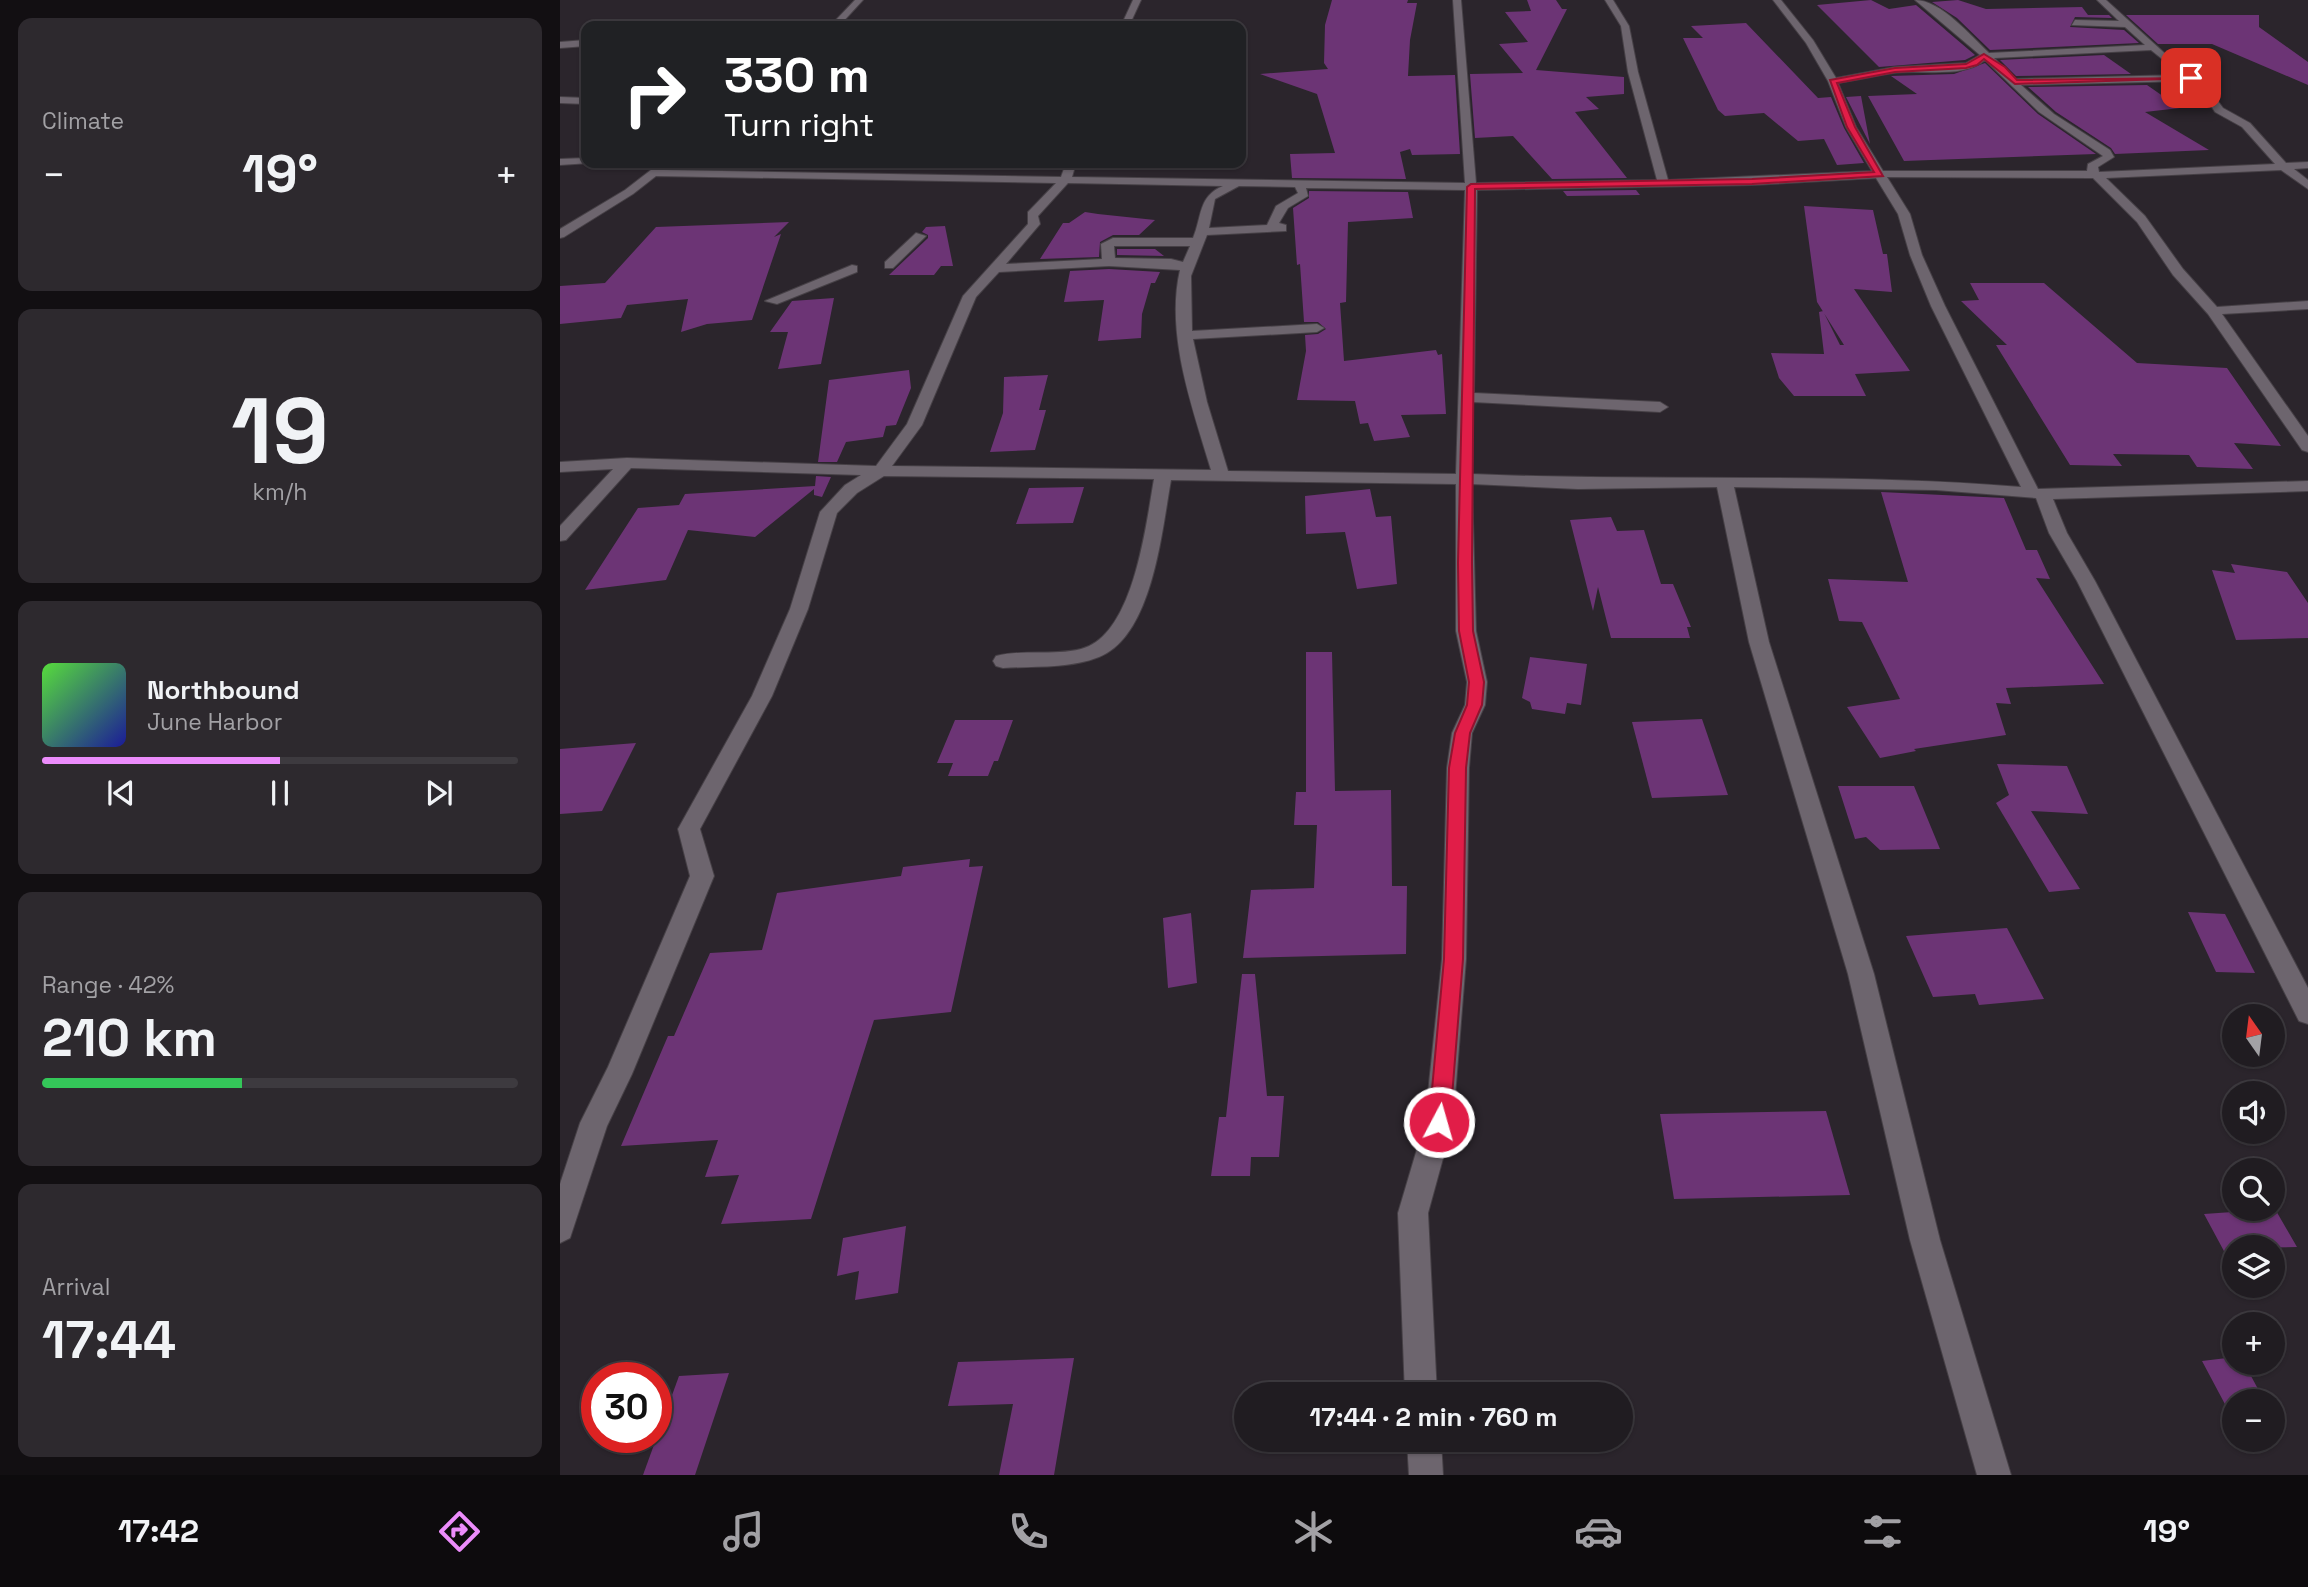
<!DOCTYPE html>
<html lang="en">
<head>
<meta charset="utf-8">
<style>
	body { margin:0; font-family:"Space Grotesk",sans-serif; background:#2d292e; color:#f1f3f6; height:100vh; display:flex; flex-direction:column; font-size:26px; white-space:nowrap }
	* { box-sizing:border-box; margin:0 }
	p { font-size:23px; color:#a2a1a5 }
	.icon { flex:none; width:38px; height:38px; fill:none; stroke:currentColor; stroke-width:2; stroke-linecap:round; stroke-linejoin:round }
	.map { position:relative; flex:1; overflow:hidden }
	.side { display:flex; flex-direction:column; gap:18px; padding:18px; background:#120f12; width:560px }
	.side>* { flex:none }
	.top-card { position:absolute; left:21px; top:21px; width:665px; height:147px; border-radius:14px; box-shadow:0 2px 5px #0004,0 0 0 2px #3d3a3f; background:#202124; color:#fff; overflow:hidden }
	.needle { width:46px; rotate:346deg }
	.buttons { position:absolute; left:1662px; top:1004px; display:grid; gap:14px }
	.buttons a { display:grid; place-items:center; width:63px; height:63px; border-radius:50%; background:#201c21; box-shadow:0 2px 5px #0004,0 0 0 2px #3d3a3f; font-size:35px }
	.speed { position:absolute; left:21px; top:1362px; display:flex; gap:14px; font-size:35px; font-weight:700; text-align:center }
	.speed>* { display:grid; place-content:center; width:91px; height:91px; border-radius:50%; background:#201c21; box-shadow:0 2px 5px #0004,0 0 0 2px #3d3a3f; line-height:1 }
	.speed .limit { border:10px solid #d22; background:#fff; color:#111 }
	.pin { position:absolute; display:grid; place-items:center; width:60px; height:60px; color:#fff; margin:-30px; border-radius:14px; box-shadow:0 4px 10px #0006 }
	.me { position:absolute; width:77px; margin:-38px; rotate:6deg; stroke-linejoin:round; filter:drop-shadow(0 0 5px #0008) }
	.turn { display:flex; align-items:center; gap:24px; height:147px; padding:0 28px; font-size:32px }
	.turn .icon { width:91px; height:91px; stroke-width:2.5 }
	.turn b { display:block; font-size:49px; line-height:60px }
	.big { font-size:52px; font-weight:600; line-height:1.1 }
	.side .card { flex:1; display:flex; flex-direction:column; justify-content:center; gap:10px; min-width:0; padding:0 24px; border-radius:14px; background:#2d292e }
	.side .dial { align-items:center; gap:0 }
	.dial b { font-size:91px; line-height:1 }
	.song { display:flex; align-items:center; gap:21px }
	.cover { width:84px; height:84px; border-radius:10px; background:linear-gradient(135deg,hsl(110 70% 55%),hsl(240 70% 35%)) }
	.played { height:7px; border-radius:4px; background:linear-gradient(90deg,#ec8cfb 50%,#3d3a3f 50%) }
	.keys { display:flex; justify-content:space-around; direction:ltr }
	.heat { display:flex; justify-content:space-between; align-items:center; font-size:38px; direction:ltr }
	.charge { height:10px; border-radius:5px; background:linear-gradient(90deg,#34c759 42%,#3d3a3f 0) }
	.trip { position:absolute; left:674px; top:1382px; width:399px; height:70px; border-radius:35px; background:#201c21; box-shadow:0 2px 5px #0004,0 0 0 2px #3d3a3f; font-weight:600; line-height:70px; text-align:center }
	.tab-bar { display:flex; height:112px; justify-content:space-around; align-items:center; background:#0d0b0d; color:#a2a1a5 }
	.tab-bar .icon { width:49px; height:49px }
	.tab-bar .selected { color:#ec8cfb }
	.tab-bar b { font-size:32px; color:#f1f3f6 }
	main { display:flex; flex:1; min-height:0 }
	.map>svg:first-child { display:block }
	.building { fill:#6c3475 }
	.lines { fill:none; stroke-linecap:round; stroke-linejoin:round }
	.street-casing { stroke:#464046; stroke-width:2 }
	.street { fill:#6d656e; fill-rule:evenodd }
	.route { fill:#e11d48; stroke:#92132f; stroke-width:2 }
</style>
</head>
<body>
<main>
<section class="side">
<div class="card"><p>Climate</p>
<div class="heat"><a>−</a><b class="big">19°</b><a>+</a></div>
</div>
<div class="card dial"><b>19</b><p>km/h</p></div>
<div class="card">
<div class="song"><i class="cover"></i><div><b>Northbound</b><p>June Harbor</p></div></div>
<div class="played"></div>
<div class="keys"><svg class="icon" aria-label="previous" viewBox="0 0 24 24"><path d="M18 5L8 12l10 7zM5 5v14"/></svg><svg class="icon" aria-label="pause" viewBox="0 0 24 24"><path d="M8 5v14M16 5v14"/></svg><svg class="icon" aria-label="next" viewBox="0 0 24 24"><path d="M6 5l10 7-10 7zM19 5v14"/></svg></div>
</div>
<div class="card"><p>Range · 42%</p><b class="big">210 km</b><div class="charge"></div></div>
<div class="card"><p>Arrival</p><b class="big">17:44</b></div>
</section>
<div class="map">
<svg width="1748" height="1475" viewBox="0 0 1748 1475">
	<rect width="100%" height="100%" fill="#2b252c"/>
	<!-- building -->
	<g class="building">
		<path d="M772 0H848L847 3H857L850 40 848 76 895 75 900 154 852 155 850 149 840 152 846 179 732 178 730 154 775 153 757 94 700 74 768 69 764 63 765 25Z"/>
		<path d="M967 0H996L1002 9H1007L976 70 1064 77V94L1026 97 1039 109 1015 112 1067 178 992 179 953 136 915 138 910 74 963 73 939 44 968 42 945 12 971 11Z"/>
		<path d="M1311 0 1329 9 1356 5 1415 55 1405 60 1319 67 1257 5Z"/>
		<path d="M1398 0 1426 9 1522 7 1528 15H1549L1552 18 1515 17 1510 27 1564 30 1579 43 1430 50 1397 18 1372 2Z"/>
		<path d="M1566 15H1699V27L1748 62V85L1652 44H1598Z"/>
		<path d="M1186 23 1258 98 1271 97 1284 128 1304 163 1277 165 1264 139 1238 141 1204 113 1165 116 1158 110 1123 38H1143L1131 26Z"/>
		<path d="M1544 55 1571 74 1456 76 1440 60Z"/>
		<path d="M1425 63 1478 114 1536 154 1344 161 1308 96 1357 94 1331 76 1394 74Z"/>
		<path d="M1587 85 1620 108 1585 112 1649 150 1555 154 1551 148 1496 112 1468 87Z"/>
		<path d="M1301 96 1310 144 1286 97Z"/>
		<path d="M1076 190 1080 195 1007 196 1003 191Z"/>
		<path d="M749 191 848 192 853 218 788 222 786 302 780 303 784 361 876 350 878 355 882 354 886 414 841 415 850 437 814 441 808 423 800 424 795 401 737 400 746 351 745 335 758 334 766 329 758 322H744L740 264 737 265 733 208 749 198Z"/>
		<path d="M1244 206 1313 210 1323 254H1327L1332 292 1294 289 1350 371 1295 374 1306 396H1234L1219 378 1211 353 1264 354 1259 312 1263 311 1280 345H1284L1257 302Z"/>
		<path d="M525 212 538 214 595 220 579 235H553L540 242 539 257 480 259 503 223H509Z"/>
		<path d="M229 222 214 237 221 234 192 320 147 324 121 332 128 299 67 305 61 318 0 324V286L45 283 96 227Z"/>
		<path d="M385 226 393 266H381L374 275H329L368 238V235L362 232 366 227Z"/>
		<path d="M557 249H595L604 256 557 255Z"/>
		<path d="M549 269 600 272 595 283H591L582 314 581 338 538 341 544 300 504 302 510 271Z"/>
		<path d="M1410 283H1484L1577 363 1667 368 1721 446 1674 443 1693 469 1637 467 1629 455 1553 454 1562 466 1510 465 1436 345H1447L1401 301 1419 300Z"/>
		<path d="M274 298 261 364 218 369 228 332H210L232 301Z"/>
		<path d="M349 370 351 388 336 425 326 426 323 437 286 442 277 462H258L269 380Z"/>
		<path d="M488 375 479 410H486L475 450 430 452 443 413 444 377Z"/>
		<path d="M256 476 271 477 262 497 254 495V489L195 537 128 530 106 580 25 590 78 508 119 505 125 494 255 486Z"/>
		<path d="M524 487 513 523 456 524 469 488Z"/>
		<path d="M810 489 816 517 831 516 837 584 797 589 785 532 746 534 745 496Z"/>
		<path d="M1321 492 1444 498 1466 550H1477L1490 579 1476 578 1544 684 1446 688 1451 704 1436 703 1446 735 1354 749 1356 751 1320 758 1287 707 1340 699 1302 622 1279 621 1268 579 1348 582Z"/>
		<path d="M1051 517 1057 531 1084 530 1101 584H1113L1131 627H1127L1130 638H1051L1038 587 1033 611 1010 520Z"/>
		<path d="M1671 564 1727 572 1748 603V638L1676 640 1652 570 1675 573Z"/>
		<path d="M746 652H772L775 791 831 790 832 886H847L846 954 683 958 691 890 754 888 757 825H734L736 792H746Z"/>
		<path d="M970 657 1027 664 1021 705 1007 703 1005 714 972 709 970 702 962 698Z"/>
		<path d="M1142 719 1168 795 1092 798 1072 722Z"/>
		<path d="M395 720H453L438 761H434L428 776H388L393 763H377Z"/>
		<path d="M76 743 42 811 0 814V749Z"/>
		<path d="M1437 764 1507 766 1528 814 1471 811 1520 889 1489 892 1436 803 1449 795Z"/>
		<path d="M1278 786H1354L1380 849 1320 850 1306 837 1295 839Z"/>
		<path d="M410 859 409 867 423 866 391 1012 314 1020 251 1219 161 1224 179 1175 145 1177 158 1140 61 1146 108 1036H114L150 953 202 950 217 893 341 876 343 867Z"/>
		<path d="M1628 912 1665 914 1695 973 1656 972Z"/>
		<path d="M631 913 637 983 608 988 603 918Z"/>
		<path d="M1447 928 1484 999 1419 1005 1415 994 1373 997 1346 936Z"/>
		<path d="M682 974H695L707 1096H724L719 1157H691L690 1176H651L659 1117H666Z"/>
		<path d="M1266 1111 1290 1195 1114 1199 1100 1114Z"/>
		<path d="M1715 1209 1737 1247 1675 1248V1252L1665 1253 1644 1214Z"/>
		<path d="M346 1226 338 1293 295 1300 299 1271 277 1276 283 1238Z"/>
		<path d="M1675 1357V1363H1684L1705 1402H1675V1423L1642 1361Z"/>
		<path d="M514 1358 494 1475H439L453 1404 388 1406 398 1362Z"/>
		<path d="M169 1373 135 1475H83L119 1376Z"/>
	</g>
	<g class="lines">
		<!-- street casing -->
		<g class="street-casing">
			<g id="street">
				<path d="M295 0H303L279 26H246L274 22Z"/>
				<path d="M573 0H581L569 26H561Z"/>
				<path d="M893 0H901L916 183 1097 180 1068 72 1061 26 1045 0H1053L1069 26 1078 72 1108 180 1312 171 1286 127 1268 81 1246 43 1213 0H1221L1253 40 1276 78 1335 67 1406 63 1420 55 1355 0C1381 0 1411 36 1429 53L1585 45 1565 27 1512 25 1515 20 1559 21 1537 0H1546L1611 59 1644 82 1663 108 1690 123 1726 163 1748 162V168L1734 169 1748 180V189L1721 170 1546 178 1585 216 1623 269 1657 307 1748 301V309L1662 314 1748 436V452L1742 450 1648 314 1613 275 1577 222 1533 178 1327 177 1350 214 1362 255 1385 306 1478 489 1748 481V491L1493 499 1507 533 1535 581 1748 988V1024L1739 1021 1517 581 1489 533 1476 498 1376 490 1174 487 1209 642 1314 974 1380 1240 1451 1475H1417L1350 1240 1288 974 1189 642 1157 487 1018 489 912 484 916 631 927 682 925 705 912 733 909 768 906 959 893 1122 868 1213 877 1395H845L838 1213 865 1122 882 959 887 768 892 733 905 705 907 682 896 631V484L611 480C602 529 593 636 539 657 509 669 474 666 443 668L436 666 433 661 436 656C463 649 493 656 521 649 574 636 586 524 594 479L324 476 297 493 277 513 248 609 212 696 140 829 154 876 72 1074 47 1126 10 1238 0 1243V1184L20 1123 48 1067 130 876 118 829 192 696 230 609 260 512 285 485 301 475 71 468 6 540 0 541V526L53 469 0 472V462L67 458 316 466 347 424 403 296 468 224V212L496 183 96 176 73 194 4 237 0 238V229L65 190 100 163 110 164 104 170 501 177 506 163H516L512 177 905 183ZM1591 50 1622 75 1455 79 1434 58ZM1425 60 1479 112 1543 156 1528 164 1527 171H1323L1296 127 1278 83C1297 80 1315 76 1333 73 1360 69 1404 79 1425 60ZM1630 81 1638 86 1655 112 1682 127 1715 164 1539 172 1538 167 1554 157 1550 150 1494 114 1461 85ZM1316 178 1338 214 1350 255 1371 306 1461 487C1278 472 1095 482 912 474L913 402 1100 412 1108 407 1100 402 914 393 917 190 1192 185ZM508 183 663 186C638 196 642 217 633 238H553L541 244 542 259 446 264 480 224 478 216ZM679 186 735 187 738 193 716 206 707 225 649 228 655 199ZM746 188 905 190 896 474 668 471 647 402 633 339 757 332 764 328 757 324 632 331 631 276 647 235 726 231V225L719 223 728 208 748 196ZM554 246H630L623 262 611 259 555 258ZM549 266 620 270C605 335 633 409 651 470L332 466 362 425 416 297 439 272Z"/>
				<path d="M26 40V46L0 48V42Z"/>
				<path d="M0 97 26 98V104L0 103Z"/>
				<path d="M26 158V163H30L0 165V159Z"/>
				<path d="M356 233 366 236 333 268H325V262Z"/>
				<path d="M292 265 297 266V272L217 304 205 301Z"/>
				<path d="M847 1440H881L883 1475H849Z"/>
			</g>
		</g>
		<!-- street -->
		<use href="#street" class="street"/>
	</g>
	<!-- route -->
	<path class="route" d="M1424 54 1445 67 1457 80 1635 78 1455 84 1424 59 1417 65 1406 68 1335 72 1277 83 1295 127 1323 176 1192 184 915 189 912 563 913 631 924 682 922 705 910 733 906 768 903 959 890 1122 886 1129 879 1132 872 1129 869 1122 884 959 889 768 895 733 907 705 909 682 899 631 898 563 907 187 911 184 1192 179 1314 172 1287 127 1270 80 1335 68 1406 64Z"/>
</svg>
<div class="buttons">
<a><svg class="needle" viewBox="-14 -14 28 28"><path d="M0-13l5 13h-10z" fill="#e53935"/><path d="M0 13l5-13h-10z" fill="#a2a1a5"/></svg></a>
<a><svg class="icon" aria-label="sound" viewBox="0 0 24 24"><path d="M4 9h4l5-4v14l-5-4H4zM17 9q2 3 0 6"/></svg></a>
<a><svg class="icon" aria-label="search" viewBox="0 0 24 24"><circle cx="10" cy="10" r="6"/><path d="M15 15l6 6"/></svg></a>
<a><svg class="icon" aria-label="layers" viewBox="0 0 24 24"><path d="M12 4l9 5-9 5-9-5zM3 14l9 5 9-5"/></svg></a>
<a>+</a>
<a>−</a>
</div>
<div class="speed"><div class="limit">30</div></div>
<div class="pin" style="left:1631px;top:78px;background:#d93025"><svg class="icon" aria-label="arrive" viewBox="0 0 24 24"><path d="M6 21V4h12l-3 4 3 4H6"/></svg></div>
<svg class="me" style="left:879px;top:1122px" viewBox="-20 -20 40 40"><circle r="17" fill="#e11d48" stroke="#fff" stroke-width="3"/><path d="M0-11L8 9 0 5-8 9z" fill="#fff"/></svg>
<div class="trip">17:44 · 2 min · 760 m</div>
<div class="top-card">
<div class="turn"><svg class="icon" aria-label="right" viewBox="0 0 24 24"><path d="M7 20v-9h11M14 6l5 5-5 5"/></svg><div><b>330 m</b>Turn right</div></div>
</div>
</div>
</main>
<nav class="tab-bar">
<b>17:42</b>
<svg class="icon selected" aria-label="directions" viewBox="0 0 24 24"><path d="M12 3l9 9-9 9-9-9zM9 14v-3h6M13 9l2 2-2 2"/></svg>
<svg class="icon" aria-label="music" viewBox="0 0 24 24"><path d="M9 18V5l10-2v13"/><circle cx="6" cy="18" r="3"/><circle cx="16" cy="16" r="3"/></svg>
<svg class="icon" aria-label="phone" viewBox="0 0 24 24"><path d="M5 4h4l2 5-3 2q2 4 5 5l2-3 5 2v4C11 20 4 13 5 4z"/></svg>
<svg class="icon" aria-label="climate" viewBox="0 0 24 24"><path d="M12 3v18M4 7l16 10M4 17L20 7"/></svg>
<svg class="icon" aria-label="car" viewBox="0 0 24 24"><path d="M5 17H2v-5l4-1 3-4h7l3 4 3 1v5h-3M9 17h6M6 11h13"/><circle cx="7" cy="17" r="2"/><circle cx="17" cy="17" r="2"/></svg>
<svg class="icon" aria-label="filters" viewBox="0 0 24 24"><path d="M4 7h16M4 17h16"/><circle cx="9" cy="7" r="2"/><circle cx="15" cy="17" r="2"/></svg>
<b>19°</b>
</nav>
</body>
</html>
